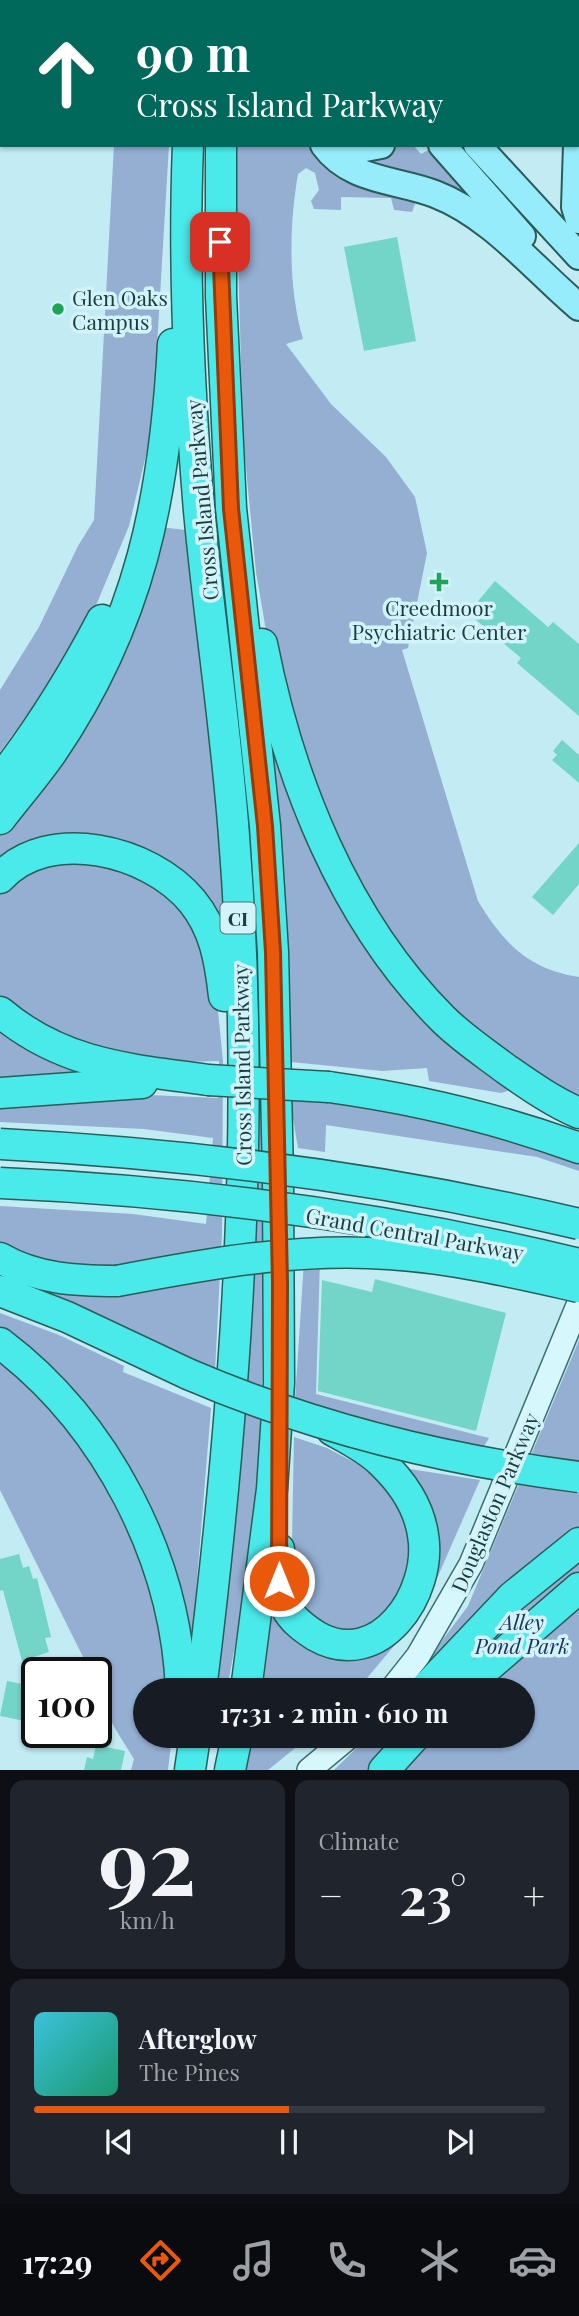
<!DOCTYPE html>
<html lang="en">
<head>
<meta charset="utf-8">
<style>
	body { margin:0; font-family:"Playfair Display",serif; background:#20242c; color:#f1f3f6; height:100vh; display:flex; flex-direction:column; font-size:26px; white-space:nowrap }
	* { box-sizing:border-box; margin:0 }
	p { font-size:23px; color:#9ea1a6 }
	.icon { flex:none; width:38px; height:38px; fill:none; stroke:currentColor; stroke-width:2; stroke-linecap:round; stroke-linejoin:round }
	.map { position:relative; height:1770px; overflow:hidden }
	.side { display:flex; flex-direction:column; gap:10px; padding:10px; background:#0d0f14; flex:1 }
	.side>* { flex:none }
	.top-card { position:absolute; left:0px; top:0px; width:579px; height:147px; box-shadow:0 2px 5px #0004; background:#00695c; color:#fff; overflow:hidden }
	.speed { position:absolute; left:21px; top:1657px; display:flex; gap:14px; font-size:35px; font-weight:700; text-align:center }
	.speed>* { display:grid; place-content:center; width:91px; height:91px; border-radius:50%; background:#171b24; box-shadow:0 2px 5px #0004; line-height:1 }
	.speed .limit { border:4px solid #111; border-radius:10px; background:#fff; color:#111 }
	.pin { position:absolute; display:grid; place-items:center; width:60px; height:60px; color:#fff; margin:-30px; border-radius:14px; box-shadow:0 4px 10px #0006 }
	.me { position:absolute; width:77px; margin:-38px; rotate:0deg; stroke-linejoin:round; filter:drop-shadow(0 0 5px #0008) }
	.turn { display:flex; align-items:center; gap:24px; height:147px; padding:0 21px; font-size:32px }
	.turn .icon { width:91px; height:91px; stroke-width:2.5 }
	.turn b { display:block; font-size:49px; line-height:60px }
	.big { font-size:52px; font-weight:700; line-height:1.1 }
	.side .widget { flex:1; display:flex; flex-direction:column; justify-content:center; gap:10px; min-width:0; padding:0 24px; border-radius:14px; background:#20242c }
	.side .dial { align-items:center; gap:0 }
	.dial b { font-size:91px; line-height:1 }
	.song { display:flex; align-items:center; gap:21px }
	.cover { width:84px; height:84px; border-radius:10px; background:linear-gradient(135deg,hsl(190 70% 55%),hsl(160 70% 35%)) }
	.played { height:7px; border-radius:4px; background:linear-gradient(90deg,#ea580c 50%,#363941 50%) }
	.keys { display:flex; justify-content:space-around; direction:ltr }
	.heat { display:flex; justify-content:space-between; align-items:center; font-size:38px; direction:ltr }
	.side .tiles { flex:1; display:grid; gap:10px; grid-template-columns:1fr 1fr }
	.widget:last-child { grid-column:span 2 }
	.trip { position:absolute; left:133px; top:1678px; width:402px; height:70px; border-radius:35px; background:#171b24; box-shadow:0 2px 5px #0004; font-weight:700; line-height:70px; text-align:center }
	.menu { display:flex; height:112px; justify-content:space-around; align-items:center; background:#090b0e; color:#9ea1a6 }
	.menu .icon { width:49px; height:49px }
	.menu .active { color:#ea580c }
	.menu b { font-size:32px; color:#f1f3f6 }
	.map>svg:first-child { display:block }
	.green { fill:#94afd2 }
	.building { fill:#73d5c7 }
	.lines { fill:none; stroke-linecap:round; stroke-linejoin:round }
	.secondary-casing { stroke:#3a706e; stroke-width:26 }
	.primary-casing { stroke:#2b5c58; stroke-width:30 }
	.highway-casing { stroke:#2b5c58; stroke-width:33 }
	.secondary { stroke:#d6f7fc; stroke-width:23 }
	.primary { stroke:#96ecfa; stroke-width:26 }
	.highway { stroke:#4aeaeb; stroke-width:30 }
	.highway-bridge-casing { stroke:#2b5c58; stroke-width:33; stroke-linecap:butt }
	.highway-bridge { stroke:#4aeaeb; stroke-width:30 }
	.route-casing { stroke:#983908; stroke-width:18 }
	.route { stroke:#ea580c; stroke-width:12 }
	.poi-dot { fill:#20a45a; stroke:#d2f3f9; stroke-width:2.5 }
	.labels { text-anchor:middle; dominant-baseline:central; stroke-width:7; stroke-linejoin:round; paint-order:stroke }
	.shield { fill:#d2f3f9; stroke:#537474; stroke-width:2 }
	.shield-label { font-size:19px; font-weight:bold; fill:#1c3d3b }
	.poi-label { font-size:21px; fill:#1c3d3b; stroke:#d2f3f9; text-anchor:start }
	.street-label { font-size:21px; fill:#1c3d3b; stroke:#d2f3f9 }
	.park-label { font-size:21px; font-style:italic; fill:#21335c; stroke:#d2f3f9 }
</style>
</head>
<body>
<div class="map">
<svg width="579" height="1770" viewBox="0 0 579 1770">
	<rect width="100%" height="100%" fill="#c2ebf3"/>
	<!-- green -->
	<g class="green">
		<path d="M114 145H169L152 430 129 526 97 603 62 667 0 752V690L39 627 78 546 94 520Z"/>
		<path d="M235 145H314L416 201 412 212 394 210 391 198 341 197V210L314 209 311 201 319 190 315 173 306 168 298 174C289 226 288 288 303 339L286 344 331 404 386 457 415 497 427 553 408 648 402 650 478 901C504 944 529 969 579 977V1102L517 1067 436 1002 375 923 312 801 275 683 256 572 243 437Z"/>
		<path d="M399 145H413L421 154 430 149 485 211 362 164 372 153Z"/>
		<path d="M207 444 248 809 266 1125 261 1444 250 1560 227 1690H212L248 1317Z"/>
		<path d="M160 527 186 530 207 703 228 954 137 851 0 867V833Z"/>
		<path d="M264 682 335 890 511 1090 501 1093 429 1081 427 1068 382 1071 291 1062Z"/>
		<path d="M55 859 107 860 161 884 199 924 214 971 223 1061 222 1235 215 1371 0 1281V1274L39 1287 80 1295 129 1290 81 1267 21 1255 0 1244V1206L133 1214 206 1224 213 1138 144 1129 0 1122V1101L149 1095 218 1098 219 1061 183 1062 102 1055 7 1010 0 997V892L13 874Z"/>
		<path d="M0 1027 30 1049 82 1072 0 1079Z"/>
		<path d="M376 1099 579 1159V1171L537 1157 326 1125 325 1152 298 1148 290 1101Z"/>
		<path d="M320 1260 316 1394 489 1438 483 1448 348 1418 295 1400 304 1261Z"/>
		<path d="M0 1313 59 1335 124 1366 123 1372 211 1408 188 1690 155 1547 0 1337Z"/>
		<path d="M579 1340V1770H334L369 1736H523V1690H405L468 1606Z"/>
		<path d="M0 1358 17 1369 106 1473 155 1578 172 1690H145V1736H172L168 1770H131L134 1759C119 1734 96 1703 96 1673H91L0 1490Z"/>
		<path d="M294 1437 327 1448 367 1469 398 1502 410 1543 401 1594 374 1629 336 1638 287 1597 292 1542Z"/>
		<path d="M397 1467 480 1480 431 1592 409 1628 357 1690H256L269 1616 278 1600 334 1653 422 1597Z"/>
		<path d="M248 1736H310L268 1770H242Z"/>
	</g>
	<!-- building -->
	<g class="building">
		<path d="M397 237 416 341 364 351 344 247Z"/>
		<path d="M495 581 548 627 553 622 579 644V716L517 663 521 658 468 613Z"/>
		<path d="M562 740 579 755V783L552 760 557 755 553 751Z"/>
		<path d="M579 843V884L553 915 532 897Z"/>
		<path d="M375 1279 506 1313 476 1431 318 1391 322 1280 372 1292Z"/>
		<path d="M19 1554 23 1568 29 1566 33 1579 37 1578 51 1637 45 1638 49 1652 22 1661 3 1590 0 1591V1559Z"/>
		<path d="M7 1681 37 1687V1721L30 1719V1722L0 1716Z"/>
		<path d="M96 1745 125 1751 121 1770H84L87 1757 93 1759Z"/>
	</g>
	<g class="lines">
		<!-- secondary casing -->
		<g class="secondary-casing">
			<g id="secondary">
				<path d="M391 1690 418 1656 471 1564 579 1303"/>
				<path d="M309 1770 350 1736"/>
			</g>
		</g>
		<!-- primary casing -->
		<g class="primary-casing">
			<g id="primary">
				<path d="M270 0 271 2"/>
				<path d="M313 0 314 2"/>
				<path d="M347 0 348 2"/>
				<path d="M324 145C351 182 397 179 435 194 492 216 534 269 579 307"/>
				<path d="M351 145 365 148 381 145"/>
				<path d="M442 145 522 236"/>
				<path d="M477 145 579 256"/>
				<path d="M577 145 575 207 579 220"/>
			</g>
		</g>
		<!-- highway casing -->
		<g class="highway-casing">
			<g id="highway">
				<path d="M197 2V0"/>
				<path d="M228 2V0"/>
				<path d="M188 145C183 267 189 390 199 511 209 619 226 727 234 836 257 1122 236 1407 201 1690"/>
				<path d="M221 145V296L231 508 265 826 273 952 278 1176 279 1383 272 1489 246 1690"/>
				<path d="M262 644C289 780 344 920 443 1019 462 1038 485 1053 506 1069 529 1085 553 1102 579 1113"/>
				<path d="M0 780C40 729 72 677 102 620"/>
				<path d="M0 819C17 797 36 775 52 752 140 623 165 496 173 344"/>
				<path d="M0 878C48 825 150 850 192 901 215 929 220 961 224 996"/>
				<path d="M0 1012C63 1065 129 1069 208 1080"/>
				<path d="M329 1087C415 1099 497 1118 579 1148"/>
				<path d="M0 1093 142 1083"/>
				<path d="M0 1258C36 1279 77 1281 117 1281"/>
				<path d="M0 1291 67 1317 188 1374"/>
				<path d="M0 1343C106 1423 176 1558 181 1690"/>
				<path d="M279 1549C279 1568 277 1589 286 1607 292 1620 305 1629 316 1636 379 1672 433 1593 423 1535 419 1507 402 1482 381 1462 368 1449 348 1439 332 1430"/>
				<path d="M424 1690 512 1597 579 1543"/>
				<path d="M461 1690 579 1588"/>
				<path d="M190 1770 195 1736"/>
				<path d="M230 1770 237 1736"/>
				<path d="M384 1770 415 1736"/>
			</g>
		</g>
		<!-- secondary -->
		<use href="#secondary" class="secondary"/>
		<!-- primary -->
		<use href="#primary" class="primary"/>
		<!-- highway -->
		<use href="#highway" class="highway"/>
		<!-- highway-bridge casing -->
		<g class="highway-bridge-casing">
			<g id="highway-bridge">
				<path d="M208 1080 329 1087"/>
				<path d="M0 1144C194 1154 390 1179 579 1224"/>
				<path d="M0 1183C194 1191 391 1218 579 1264"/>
				<path d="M117 1281C206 1264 298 1247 389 1254 453 1258 517 1273 579 1287"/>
				<path d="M188 1374C314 1428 443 1460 579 1477"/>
			</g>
		</g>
		<!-- highway-bridge -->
		<use href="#highway-bridge" class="highway-bridge"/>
	</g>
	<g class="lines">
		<!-- route casing -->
		<g class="route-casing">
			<path id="route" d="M220 242 231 509 265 826 273 952 280 1283 279 1581"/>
		</g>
		<!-- route -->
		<use href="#route" class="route"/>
	</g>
	<!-- markers -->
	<g class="poi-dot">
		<circle cx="58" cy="309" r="7"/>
		<path d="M435.5 571.5h7v7h7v7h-7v7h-7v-7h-7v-7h7z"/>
	</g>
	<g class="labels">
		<!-- shield labels -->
		<rect class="shield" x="220.5" y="902.5" width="35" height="31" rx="5"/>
		<g class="shield-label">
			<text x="238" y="918">CI</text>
		</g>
		<!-- poi labels -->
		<g class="poi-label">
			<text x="72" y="297">Glen Oaks<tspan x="72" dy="24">Campus</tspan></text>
			<text x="439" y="607" text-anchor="middle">Creedmoor<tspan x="439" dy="24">Psychiatric Center</tspan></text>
		</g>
		<!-- street labels -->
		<g class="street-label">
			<text transform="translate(201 500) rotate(-95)">Cross Island Parkway</text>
			<text transform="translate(241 1065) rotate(-91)">Cross Island Parkway</text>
			<text transform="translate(415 1233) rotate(10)">Grand Central Parkway</text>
			<text transform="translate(494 1502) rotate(-67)">Douglaston Parkway</text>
		</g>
		<!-- park labels -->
		<g class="park-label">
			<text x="522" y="1621">Alley<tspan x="522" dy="24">Pond Park</tspan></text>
		</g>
	</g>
</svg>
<div class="speed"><div class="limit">100</div></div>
<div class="pin" style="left:220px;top:242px;background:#d93025"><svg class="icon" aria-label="arrive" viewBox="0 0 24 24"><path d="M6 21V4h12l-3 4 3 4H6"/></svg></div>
<svg class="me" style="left:279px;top:1581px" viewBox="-20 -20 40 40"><circle r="17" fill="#ea580c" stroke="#fff" stroke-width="3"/><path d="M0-11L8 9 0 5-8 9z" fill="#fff"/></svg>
<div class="trip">17:31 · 2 min · 610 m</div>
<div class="top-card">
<div class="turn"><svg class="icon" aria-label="ahead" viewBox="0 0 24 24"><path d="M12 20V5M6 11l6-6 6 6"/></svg><div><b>90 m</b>Cross Island Parkway</div></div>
</div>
</div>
<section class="side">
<div class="tiles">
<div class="widget dial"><b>92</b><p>km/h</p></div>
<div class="widget"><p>Climate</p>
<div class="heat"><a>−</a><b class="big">23°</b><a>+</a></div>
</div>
<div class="widget">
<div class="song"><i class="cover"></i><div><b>Afterglow</b><p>The Pines</p></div></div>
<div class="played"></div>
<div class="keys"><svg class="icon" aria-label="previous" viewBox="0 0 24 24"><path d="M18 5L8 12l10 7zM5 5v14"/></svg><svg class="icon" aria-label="pause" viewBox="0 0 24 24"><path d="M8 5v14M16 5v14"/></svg><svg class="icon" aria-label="next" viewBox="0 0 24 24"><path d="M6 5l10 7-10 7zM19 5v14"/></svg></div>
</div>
</div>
</section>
<nav class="menu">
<b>17:29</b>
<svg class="icon active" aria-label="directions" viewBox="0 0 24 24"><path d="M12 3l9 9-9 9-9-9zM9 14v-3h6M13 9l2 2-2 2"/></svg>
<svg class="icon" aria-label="music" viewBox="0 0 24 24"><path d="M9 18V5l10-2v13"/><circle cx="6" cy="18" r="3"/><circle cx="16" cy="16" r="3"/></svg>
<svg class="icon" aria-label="phone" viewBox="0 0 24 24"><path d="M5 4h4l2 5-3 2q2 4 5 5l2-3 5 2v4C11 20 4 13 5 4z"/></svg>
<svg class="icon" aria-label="climate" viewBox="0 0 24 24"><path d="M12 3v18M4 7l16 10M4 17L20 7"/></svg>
<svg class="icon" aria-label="car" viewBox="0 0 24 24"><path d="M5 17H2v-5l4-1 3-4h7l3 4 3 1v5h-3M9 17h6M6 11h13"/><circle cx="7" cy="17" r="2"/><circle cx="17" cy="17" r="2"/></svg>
</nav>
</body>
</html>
